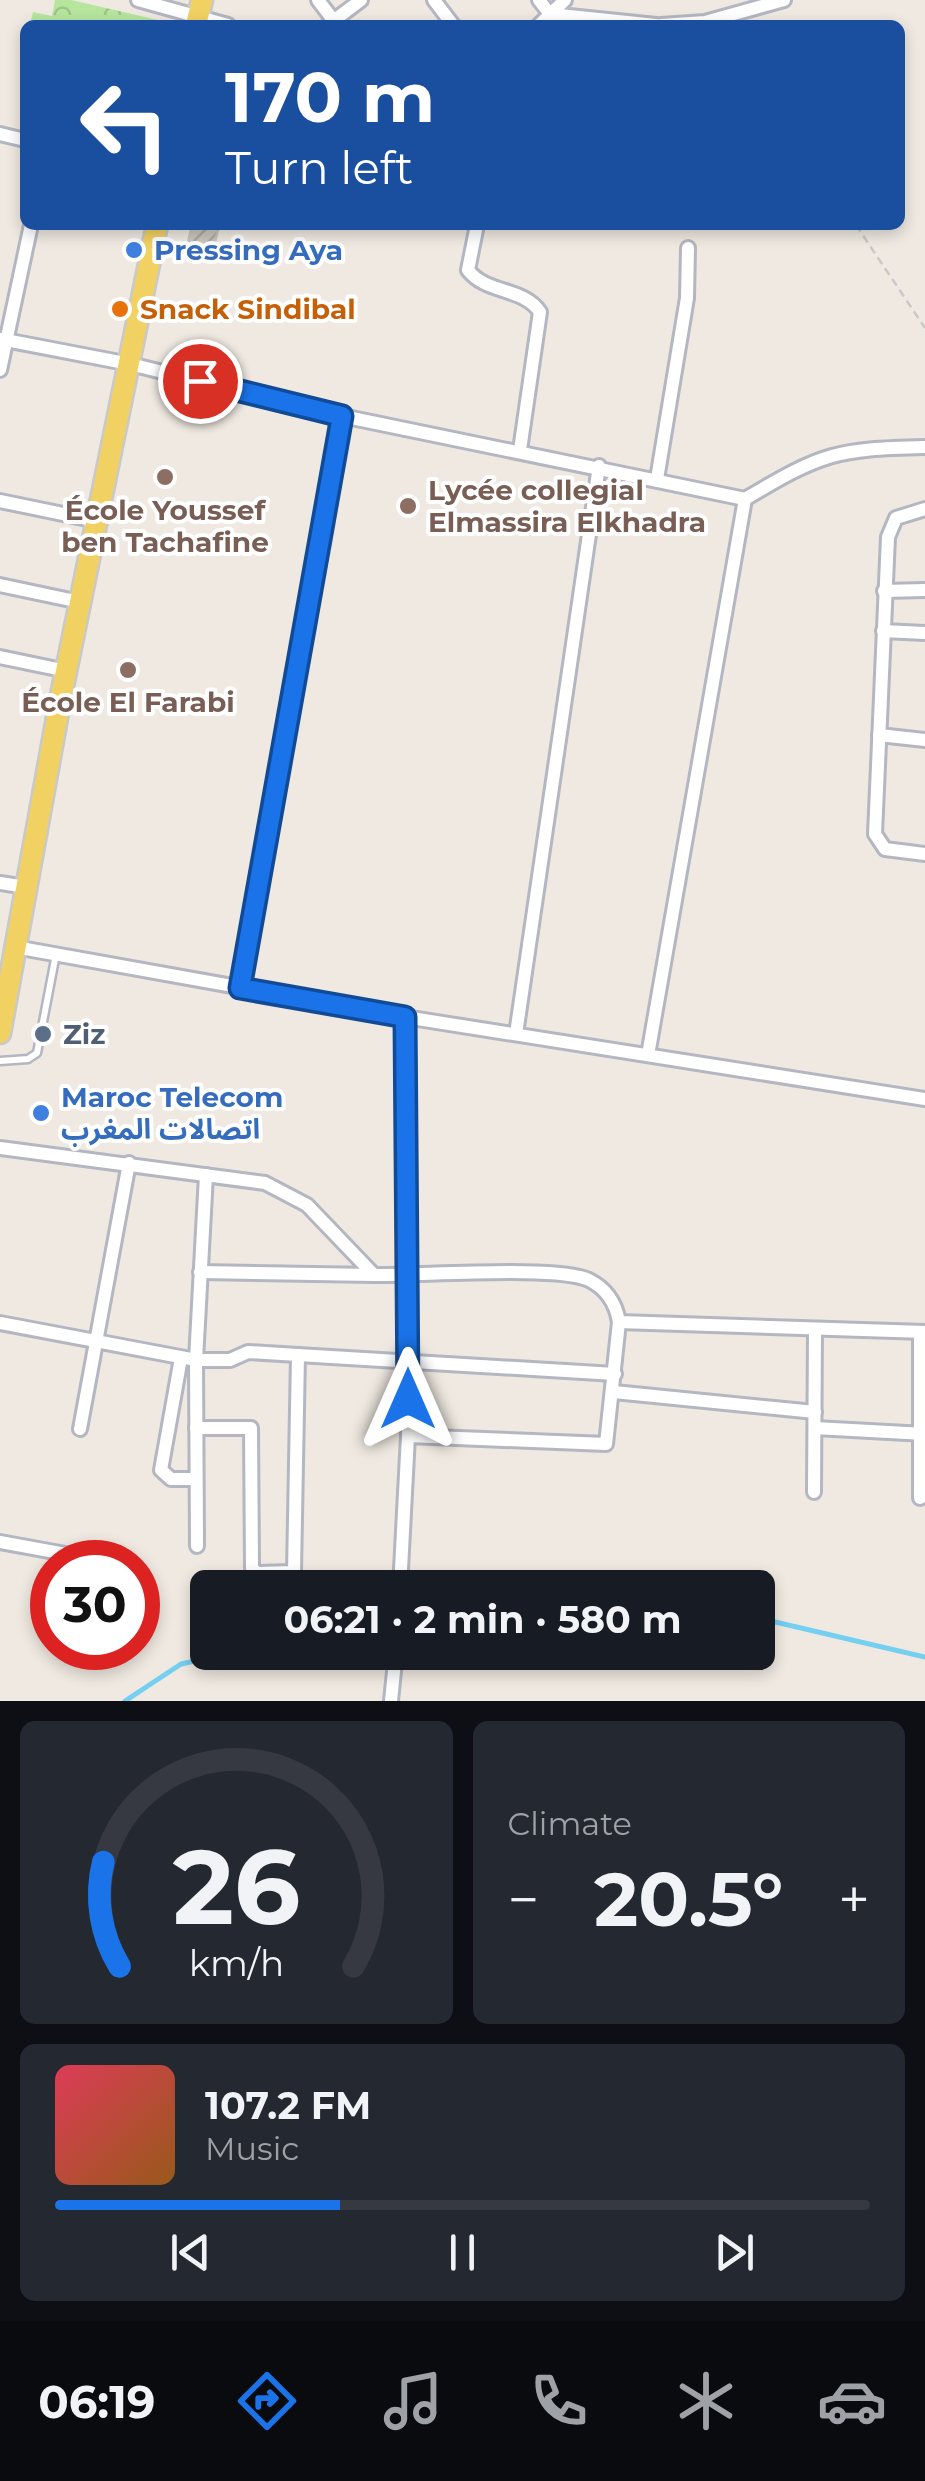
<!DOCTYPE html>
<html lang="en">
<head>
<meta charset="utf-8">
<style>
	body { margin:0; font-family:Montserrat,"Noto Sans Arabic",sans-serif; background:#242831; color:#f1f3f6; height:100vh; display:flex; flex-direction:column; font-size:38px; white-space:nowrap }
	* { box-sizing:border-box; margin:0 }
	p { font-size:32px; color:#9ea1a6 }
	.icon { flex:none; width:55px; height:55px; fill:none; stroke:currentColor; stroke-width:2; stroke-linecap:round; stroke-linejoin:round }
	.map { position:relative; height:1701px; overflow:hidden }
	.panel { display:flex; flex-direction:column; gap:20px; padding:20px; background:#0d0f14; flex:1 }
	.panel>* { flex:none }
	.banner { position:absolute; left:20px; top:20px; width:885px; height:210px; border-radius:15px; box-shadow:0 5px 15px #0003; background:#1a4fa0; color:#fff; overflow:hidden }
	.speed { position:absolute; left:30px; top:1540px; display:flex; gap:20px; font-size:50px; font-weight:700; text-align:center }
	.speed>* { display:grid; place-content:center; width:130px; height:130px; border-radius:50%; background:#171b24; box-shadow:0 5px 15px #0003; line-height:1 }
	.speed .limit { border:15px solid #d22; background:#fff; color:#111 }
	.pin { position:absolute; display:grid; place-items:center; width:85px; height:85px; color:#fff; margin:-42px; border:5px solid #fff; border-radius:50%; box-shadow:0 2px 10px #0007 }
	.me { position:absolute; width:110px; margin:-55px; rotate:0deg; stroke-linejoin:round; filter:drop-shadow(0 0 8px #0008) }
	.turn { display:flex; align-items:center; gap:35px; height:210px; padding:0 40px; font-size:45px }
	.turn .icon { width:130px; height:130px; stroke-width:2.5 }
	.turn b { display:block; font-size:70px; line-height:85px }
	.big { font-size:75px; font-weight:700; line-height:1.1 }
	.panel .card { flex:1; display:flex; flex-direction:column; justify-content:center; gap:15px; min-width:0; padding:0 35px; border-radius:15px; background:#242831 }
	.panel .dial { align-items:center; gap:0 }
	.dial svg { height:260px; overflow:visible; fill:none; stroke:#363941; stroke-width:7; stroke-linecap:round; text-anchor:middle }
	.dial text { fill:#f1f3f6; stroke:none }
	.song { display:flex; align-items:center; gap:30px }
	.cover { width:120px; height:120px; border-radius:15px; background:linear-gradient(135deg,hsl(350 70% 55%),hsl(30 70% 35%)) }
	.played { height:10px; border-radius:5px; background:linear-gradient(90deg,#1a73e8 35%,#363941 35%) }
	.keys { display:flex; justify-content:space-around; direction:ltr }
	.heat { display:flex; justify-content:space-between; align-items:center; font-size:55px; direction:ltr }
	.panel .tiles { flex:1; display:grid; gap:20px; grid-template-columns:1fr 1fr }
	.card:last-child { grid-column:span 2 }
	.trip { position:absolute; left:190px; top:1570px; width:585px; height:100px; border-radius:15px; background:#171b24; box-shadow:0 5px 15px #0003; font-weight:700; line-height:100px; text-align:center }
	.dock { display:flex; height:160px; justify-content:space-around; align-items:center; background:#090b0e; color:#9ea1a6 }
	.dock .icon { width:70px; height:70px }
	.dock .current { color:#1a73e8 }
	.dock b { font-size:45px; color:#f1f3f6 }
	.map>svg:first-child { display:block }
	.park { fill:url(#park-crowns) }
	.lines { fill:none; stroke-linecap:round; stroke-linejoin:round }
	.stream { stroke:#75cff0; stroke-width:5 }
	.building { fill:url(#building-hatch); stroke:#cbc5ba; stroke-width:2.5 }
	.lane-casing { stroke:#b4b7c1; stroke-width:11 }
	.street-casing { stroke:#b4b7c1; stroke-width:18 }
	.primary-casing { stroke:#c9c9c9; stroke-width:25 }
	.path { stroke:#c9c9c9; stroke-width:2.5; stroke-dasharray:8 5; stroke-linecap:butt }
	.lane { stroke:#fff; stroke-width:6 }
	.street { stroke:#fff; stroke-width:12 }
	.primary { stroke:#f2d163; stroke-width:20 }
	.route-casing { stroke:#114b97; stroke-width:25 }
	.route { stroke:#1a73e8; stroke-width:18 }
	.shop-dot { fill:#3f7fe0; stroke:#fff; stroke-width:4 }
	.food-dot { fill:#e8710a; stroke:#fff; stroke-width:4 }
	.education-dot { fill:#8d6e63; stroke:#fff; stroke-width:4 }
	.service-dot { fill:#5c6f8a; stroke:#fff; stroke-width:4 }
	.labels { text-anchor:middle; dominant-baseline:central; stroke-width:8; stroke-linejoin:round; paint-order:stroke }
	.shop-label { font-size:28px; font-weight:bold; fill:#366cbe; stroke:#fff; text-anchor:start }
	.food-label { font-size:28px; font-weight:bold; fill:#c56008; stroke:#fff; text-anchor:start }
	.education-label { font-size:28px; font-weight:bold; fill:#785e54; stroke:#fff }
	.service-label { font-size:28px; font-weight:bold; fill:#4e5e75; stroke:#fff; text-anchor:start }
</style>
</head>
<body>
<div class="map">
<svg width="925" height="1701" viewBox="0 0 925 1701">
	<defs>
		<pattern id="park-crowns" width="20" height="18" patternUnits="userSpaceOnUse" patternTransform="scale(2.5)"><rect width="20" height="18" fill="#b6e59e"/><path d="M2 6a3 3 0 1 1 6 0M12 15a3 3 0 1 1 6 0" fill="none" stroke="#9dc588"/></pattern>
		<pattern id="building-hatch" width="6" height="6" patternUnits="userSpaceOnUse" patternTransform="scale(2.5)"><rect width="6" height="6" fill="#cbc7bf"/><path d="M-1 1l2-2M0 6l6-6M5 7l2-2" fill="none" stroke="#afaba4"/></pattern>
	</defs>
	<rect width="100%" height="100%" fill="#efe9e1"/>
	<!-- park -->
	<path class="park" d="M55 0H71L180 25H30L33 12 52 16Z"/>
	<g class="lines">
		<!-- stream -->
		<g class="stream">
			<path d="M758 1618 925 1657"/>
			<path d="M125 1701 181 1664 236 1652"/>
		</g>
	</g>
	<!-- building -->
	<path class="building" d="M192 225H219L212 256 187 247Z"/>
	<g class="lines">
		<!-- lane casing -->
		<g class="lane-casing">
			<g id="lane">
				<path d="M240 985 341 417"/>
				<path d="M0 1061 28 1059 37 1053 56 954"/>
			</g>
		</g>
		<!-- street casing -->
		<g class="street-casing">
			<g id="street">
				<path d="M138 0 228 25"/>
				<path d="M318 0 334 21"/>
				<path d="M434 0 453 25"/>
				<path d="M539 0 550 14 656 25"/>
				<path d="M328 25 361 0"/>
				<path d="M539 25 565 0"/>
				<path d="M661 25 705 22 784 0"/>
				<path d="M0 134 25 140"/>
				<path d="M477 225 468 270C486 294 523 287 540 312L520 450"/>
				<path d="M0 339 130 364 342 416 745 499"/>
				<path d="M0 370 31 225"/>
				<path d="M657 479 687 298 688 248"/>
				<path d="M0 501 97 521"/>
				<path d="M925 509 896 518 888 537 875 834 885 849 925 854"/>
				<path d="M0 585 80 602"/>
				<path d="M884 591 925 590"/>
				<path d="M883 631 925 633"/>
				<path d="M0 657 67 671"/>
				<path d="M879 735 925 740"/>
				<path d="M0 883 26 887"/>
				<path d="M15 947 405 1017 925 1099"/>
				<path d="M516 1034 599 466"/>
				<path d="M648 1055 745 499C822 453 836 449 925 447"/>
				<path d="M0 1148 265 1183 307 1205 374 1275C418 1276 559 1265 589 1280 607 1289 616 1304 619 1322L925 1332"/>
				<path d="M200 1272 374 1275"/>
				<path d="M0 1323 196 1360H230L248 1352 298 1355 294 1572 257 1573 252 1568 251 1428H196"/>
				<path d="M920 1332V1498"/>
				<path d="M298 1355 615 1374"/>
				<path d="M181 1358 161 1470 171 1479H196"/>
				<path d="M614 1392 815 1412"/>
				<path d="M815 1428 925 1434"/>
				<path d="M80 1429 129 1163"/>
				<path d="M408 1436 606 1444 619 1322"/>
				<path d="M814 1492 815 1330"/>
				<path d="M0 1542 71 1555 122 1558"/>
				<path d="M197 1546 196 1360 206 1175"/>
				<path d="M400 1588 408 1436 405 1017"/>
				<path d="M391 1701 396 1652"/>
			</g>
		</g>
		<!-- primary casing -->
		<g class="primary-casing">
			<g id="primary">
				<path d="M196 25 202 0"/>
				<path d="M0 1033 61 696 157 225"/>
			</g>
		</g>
		<!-- path -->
		<path class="path" d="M856 225 925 328"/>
		<!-- lane -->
		<use href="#lane" class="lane"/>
		<!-- street -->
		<use href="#street" class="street"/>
		<!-- primary -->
		<use href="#primary" class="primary"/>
	</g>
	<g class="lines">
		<!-- route casing -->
		<g class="route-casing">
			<path id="route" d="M200 381 342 416 240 988 405 1017 408 1399"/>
		</g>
		<!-- route -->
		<use href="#route" class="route"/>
	</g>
	<!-- markers -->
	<g class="shop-dot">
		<circle cx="134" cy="250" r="10"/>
		<circle cx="41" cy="1113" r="10"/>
	</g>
	<circle class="food-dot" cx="120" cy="309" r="10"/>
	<g class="education-dot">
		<circle cx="165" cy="477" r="10"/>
		<circle cx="408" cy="506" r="10"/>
		<circle cx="128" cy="670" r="10"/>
	</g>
	<circle class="service-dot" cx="43" cy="1034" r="10"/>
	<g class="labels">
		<!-- shop labels -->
		<g class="shop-label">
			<text x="154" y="250">Pressing Aya</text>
			<text x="61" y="1097">Maroc Telecom<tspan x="61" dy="32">اتصالات المغرب</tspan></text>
		</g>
		<!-- food labels -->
		<g class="food-label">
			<text x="140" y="309">Snack Sindibal</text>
		</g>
		<!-- education labels -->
		<g class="education-label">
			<text x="428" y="490" text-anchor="start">Lycée collegial<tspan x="428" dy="32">Elmassira Elkhadra</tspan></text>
			<text x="165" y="510">École Youssef<tspan x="165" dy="32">ben Tachafine</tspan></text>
			<text x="128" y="702">École El Farabi</text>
		</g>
		<!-- service labels -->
		<g class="service-label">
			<text x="63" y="1034">Ziz</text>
		</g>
	</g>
</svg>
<div class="speed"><div class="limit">30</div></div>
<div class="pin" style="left:200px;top:381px;background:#d93025"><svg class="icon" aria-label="arrive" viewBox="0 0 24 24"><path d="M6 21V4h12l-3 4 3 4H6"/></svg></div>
<svg class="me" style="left:408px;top:1399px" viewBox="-20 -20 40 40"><path d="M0-17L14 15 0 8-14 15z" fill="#1a73e8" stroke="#fff" stroke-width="4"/></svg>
<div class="trip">06:21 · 2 min · 580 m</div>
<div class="banner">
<div class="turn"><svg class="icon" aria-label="left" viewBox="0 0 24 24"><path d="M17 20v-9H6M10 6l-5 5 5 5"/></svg><div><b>170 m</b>Turn left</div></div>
</div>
</div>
<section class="panel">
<div class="tiles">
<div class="card dial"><svg viewBox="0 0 100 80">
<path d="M14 69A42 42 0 1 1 86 69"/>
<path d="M14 69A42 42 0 0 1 9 37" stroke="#1a73e8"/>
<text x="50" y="56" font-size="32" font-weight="700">26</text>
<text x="50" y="72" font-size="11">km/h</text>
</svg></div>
<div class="card"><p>Climate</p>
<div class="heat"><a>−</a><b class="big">20.5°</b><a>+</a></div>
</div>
<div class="card">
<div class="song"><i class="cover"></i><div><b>107.2 FM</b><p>Music</p></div></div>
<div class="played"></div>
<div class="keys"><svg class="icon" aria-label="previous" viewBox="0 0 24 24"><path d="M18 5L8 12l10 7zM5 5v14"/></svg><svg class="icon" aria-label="pause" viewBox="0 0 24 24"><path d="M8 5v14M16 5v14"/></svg><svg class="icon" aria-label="next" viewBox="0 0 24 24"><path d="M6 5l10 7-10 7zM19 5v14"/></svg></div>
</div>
</div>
</section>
<nav class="dock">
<b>06:19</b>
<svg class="icon current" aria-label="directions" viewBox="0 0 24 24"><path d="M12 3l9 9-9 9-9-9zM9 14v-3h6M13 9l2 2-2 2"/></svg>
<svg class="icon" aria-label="music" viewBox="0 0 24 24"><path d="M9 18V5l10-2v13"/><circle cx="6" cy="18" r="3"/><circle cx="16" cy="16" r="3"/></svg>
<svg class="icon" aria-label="phone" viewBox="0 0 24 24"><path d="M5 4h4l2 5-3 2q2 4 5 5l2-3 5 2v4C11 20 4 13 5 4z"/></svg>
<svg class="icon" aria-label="climate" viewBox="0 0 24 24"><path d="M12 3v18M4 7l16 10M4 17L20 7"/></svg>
<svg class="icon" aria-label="car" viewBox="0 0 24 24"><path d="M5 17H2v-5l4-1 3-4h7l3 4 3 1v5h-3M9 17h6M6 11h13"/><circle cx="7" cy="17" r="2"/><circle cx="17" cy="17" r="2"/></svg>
</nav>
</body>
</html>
